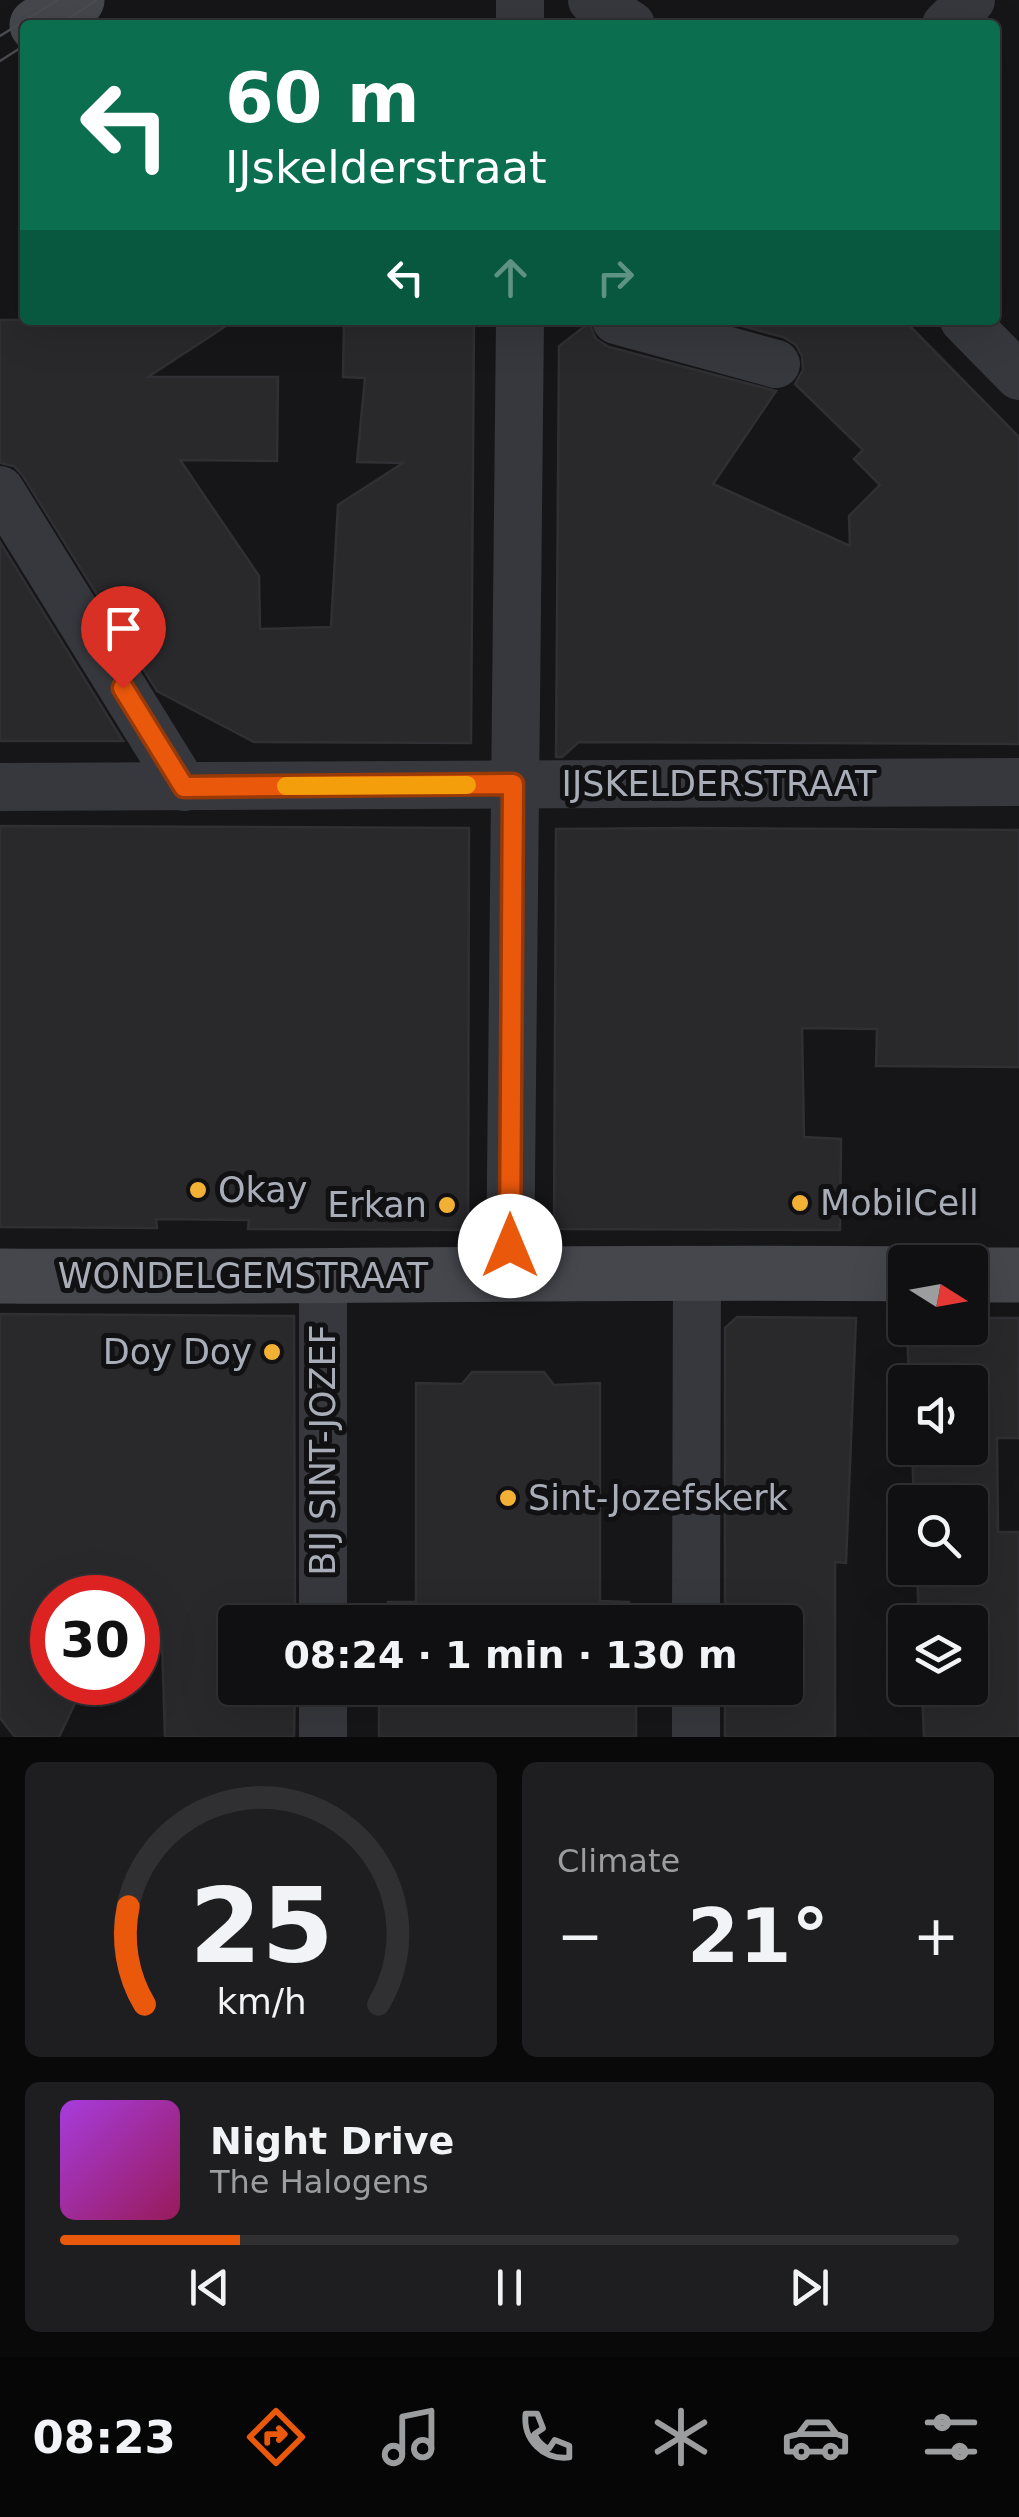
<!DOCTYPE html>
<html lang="en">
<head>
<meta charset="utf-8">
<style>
	body { margin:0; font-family:"DejaVu Sans",sans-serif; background:#1e1e20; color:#f1f3f6; height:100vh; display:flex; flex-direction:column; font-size:38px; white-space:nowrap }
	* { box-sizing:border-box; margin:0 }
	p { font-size:32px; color:#9c9d9f }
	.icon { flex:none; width:55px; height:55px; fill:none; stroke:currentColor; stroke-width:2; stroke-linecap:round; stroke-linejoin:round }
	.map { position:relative; height:1737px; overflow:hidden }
	.side { display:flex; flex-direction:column; gap:25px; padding:25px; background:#09090a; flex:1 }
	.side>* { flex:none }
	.banner { position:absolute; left:20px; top:20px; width:980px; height:305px; border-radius:10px; box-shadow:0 10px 40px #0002,0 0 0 2px #303032; background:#0b6e4f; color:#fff; overflow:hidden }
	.needle { width:65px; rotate:101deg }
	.tools { position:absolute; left:888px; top:1245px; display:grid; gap:20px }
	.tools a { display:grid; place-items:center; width:100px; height:100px; border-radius:10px; background:#101012; box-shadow:0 10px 40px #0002,0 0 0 2px #303032; font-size:50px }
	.speed { position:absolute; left:30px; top:1575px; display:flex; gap:20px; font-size:50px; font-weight:700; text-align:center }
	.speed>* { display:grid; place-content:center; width:130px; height:130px; border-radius:50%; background:#101012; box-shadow:0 10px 40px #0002,0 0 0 2px #303032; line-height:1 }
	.speed .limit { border:15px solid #d22; background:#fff; color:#111 }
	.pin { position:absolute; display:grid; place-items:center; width:85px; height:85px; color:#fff; margin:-102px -42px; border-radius:50% 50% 50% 0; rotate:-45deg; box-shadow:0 0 10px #0007 }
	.pin .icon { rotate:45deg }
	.me { position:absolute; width:110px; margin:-55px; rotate:0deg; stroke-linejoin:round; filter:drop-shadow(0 0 8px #0008) }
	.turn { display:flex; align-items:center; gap:35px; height:210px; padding:0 40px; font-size:45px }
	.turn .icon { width:130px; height:130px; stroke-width:2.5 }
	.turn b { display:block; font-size:70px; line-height:85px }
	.lanes { display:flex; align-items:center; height:95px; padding:0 40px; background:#0003; justify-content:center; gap:50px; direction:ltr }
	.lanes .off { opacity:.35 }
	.big { font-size:75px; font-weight:600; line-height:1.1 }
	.side .widget { flex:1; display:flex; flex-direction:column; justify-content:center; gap:15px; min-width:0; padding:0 35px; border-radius:15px; background:#1e1e20 }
	.side .dial { align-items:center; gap:0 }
	.dial svg { height:260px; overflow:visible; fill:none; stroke:#303032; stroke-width:7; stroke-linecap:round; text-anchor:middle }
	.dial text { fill:#f1f3f6; stroke:none }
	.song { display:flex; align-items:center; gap:30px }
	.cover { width:120px; height:120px; border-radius:15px; background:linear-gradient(135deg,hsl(280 70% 55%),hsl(330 70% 35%)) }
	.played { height:10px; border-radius:5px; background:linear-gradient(90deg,#ea580c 20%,#303032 20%) }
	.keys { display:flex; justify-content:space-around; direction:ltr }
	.heat { display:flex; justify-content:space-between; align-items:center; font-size:55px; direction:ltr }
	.side .tiles { flex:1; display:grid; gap:25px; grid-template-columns:1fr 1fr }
	.widget:last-child { grid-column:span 2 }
	.trip { position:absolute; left:218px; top:1605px; width:585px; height:100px; border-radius:10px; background:#101012; box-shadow:0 10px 40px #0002,0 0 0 2px #303032; font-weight:600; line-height:100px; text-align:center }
	.tabs { display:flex; height:160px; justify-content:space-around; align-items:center; background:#060607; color:#9c9d9f }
	.tabs .icon { width:70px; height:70px }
	.tabs .current { color:#ea580c }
	.tabs b { font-size:45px; color:#f1f3f6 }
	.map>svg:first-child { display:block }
	.building { fill:#29292c; stroke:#303034; stroke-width:2.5 }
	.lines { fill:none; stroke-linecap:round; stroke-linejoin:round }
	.street { stroke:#37383d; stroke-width:48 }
	.secondary { stroke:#45474d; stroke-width:55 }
	.tram { stroke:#4a4c52; stroke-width:2.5 }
	.route-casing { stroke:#983908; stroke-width:25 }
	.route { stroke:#ea580c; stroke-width:18 }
	.slow { stroke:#f59e0b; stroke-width:18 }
	.poi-dot { fill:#f2b134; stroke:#111113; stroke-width:4 }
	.labels { text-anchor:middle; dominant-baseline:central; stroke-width:10; stroke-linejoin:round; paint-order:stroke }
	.street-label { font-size:35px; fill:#a8adb8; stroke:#111113 }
	.poi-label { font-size:35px; fill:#a8adb8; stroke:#111113; text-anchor:start }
</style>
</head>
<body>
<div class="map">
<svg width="1019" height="1737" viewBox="0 0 1019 1737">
	<rect width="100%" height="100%" fill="#161618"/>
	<!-- building -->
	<g class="building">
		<path d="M0 320H235L148 377H278L277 461 180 460 259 576 260 629 331 627 338 505 403 463 357 462 365 378 343 377 344 320H474L471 743 254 742 157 691 23 476 14 466 0 463Z"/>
		<path d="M720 320H904L1019 437V744L579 742 562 757H556L559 346 589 323 596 339 609 347 776 391 713 484 850 546 849 516 880 485 854 459 863 450 795 384 803 370 802 356 796 345 783 337Z"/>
		<path d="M0 542 123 741H0Z"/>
		<path d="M0 826 469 828 468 1230 248 1229 249 1220 156 1219 157 1228 0 1227Z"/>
		<path d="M686 828 1019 830V1067L876 1066 877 1029 802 1028 804 1137 841 1139 840 1230 554 1229 556 829Z"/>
		<path d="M0 1314 294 1316 295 1622H235V1688H295L294 1737H165L162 1642H138V1598H52V1682H85L59 1737H15L0 1718Z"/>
		<path d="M737 1317 856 1318 846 1563 835 1562V1737H725V1688H785V1622H725V1328Z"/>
		<path d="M970 1318H1019V1438H997L998 1532H1019V1737H924L922 1688H970V1622H919L917 1568H970V1502H914L912 1448H970V1382H909L907 1328H970Z"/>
		<path d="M472 1372H544L554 1385 600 1383V1601L629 1602V1612L636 1611V1622H380L379 1610H388V1602H416V1383L462 1384Z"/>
		<rect x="379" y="1688" width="257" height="49"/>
	</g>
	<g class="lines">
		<!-- street -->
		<g class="street">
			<path d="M520 0V25"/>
			<path d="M592 0 631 25"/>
			<path d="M946 25 971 0"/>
			<path d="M616 320 776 364"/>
			<path d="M964 320 1019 376"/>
			<path d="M0 490 184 787"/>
			<path d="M0 787 1019 782"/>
			<path d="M510 1274 520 320"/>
			<path d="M323 1277V1622"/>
			<path d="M696 1622 697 1272"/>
			<path d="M323 1688V1737"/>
			<path d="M696 1737V1688"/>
		</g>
		<!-- secondary -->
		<g class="secondary">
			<path d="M37 25 77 0"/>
			<path d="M970 1275H1019"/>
			<path d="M0 1276C302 1278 603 1271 905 1274"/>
		</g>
		<!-- tram -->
		<g class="tram">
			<path d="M58 25 97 0"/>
			<path d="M0 36 58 0"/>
			<path d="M0 61 25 45"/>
		</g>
	</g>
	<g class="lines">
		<!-- route casing -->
		<g class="route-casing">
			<path id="route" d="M123 688 184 787 513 784 510 1246"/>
		</g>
		<!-- route -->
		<use href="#route" class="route"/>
		<!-- slow -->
		<path class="slow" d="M286 786 467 785"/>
	</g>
	<!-- markers -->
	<g class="poi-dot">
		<circle cx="198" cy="1190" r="10"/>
		<circle cx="800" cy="1203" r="10"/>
		<circle cx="447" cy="1205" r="10"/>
		<circle cx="272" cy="1352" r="10"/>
		<circle cx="508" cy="1498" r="10"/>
	</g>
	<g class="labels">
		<!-- street labels -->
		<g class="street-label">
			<text x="719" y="784">IJSKELDERSTRAAT</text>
			<text x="243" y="1276">WONDELGEMSTRAAT</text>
			<text transform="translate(323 1450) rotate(-90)">BIJ SINT-JOZEF</text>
		</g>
		<!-- poi labels -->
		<g class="poi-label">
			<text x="218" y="1190">Okay</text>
			<text x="820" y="1203">MobilCell</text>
			<text x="427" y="1205" text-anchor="end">Erkan</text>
			<text x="252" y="1352" text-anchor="end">Doy Doy</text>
			<text x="528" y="1498">Sint-Jozefskerk</text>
		</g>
	</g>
</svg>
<div class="tools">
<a><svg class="needle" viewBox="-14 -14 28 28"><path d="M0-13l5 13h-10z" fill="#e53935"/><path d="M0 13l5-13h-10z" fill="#9c9d9f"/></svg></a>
<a><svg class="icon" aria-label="sound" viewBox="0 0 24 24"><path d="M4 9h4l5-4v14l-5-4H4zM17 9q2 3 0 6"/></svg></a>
<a><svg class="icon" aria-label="search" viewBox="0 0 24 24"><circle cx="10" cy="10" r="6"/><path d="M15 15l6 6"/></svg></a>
<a><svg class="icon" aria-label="layers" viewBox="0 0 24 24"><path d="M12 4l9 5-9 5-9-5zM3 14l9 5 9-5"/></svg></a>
</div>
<div class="speed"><div class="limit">30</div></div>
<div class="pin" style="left:123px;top:688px;background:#d93025"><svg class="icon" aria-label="arrive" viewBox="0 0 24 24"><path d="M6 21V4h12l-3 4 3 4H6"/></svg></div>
<svg class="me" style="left:510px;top:1246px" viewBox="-20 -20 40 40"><circle r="19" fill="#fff"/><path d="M0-13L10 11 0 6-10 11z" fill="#ea580c"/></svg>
<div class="trip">08:24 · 1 min · 130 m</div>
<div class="banner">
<div class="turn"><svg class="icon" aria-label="left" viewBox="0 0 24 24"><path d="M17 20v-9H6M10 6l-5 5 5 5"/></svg><div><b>60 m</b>IJskelderstraat</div></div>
<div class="lanes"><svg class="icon" aria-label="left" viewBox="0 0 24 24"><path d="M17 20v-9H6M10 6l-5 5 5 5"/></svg><svg class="icon off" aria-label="ahead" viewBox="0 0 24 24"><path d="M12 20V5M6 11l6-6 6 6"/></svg><svg class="icon off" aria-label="right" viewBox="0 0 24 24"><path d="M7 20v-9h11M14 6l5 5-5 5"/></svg></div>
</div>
</div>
<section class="side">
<div class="tiles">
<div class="widget dial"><svg viewBox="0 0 100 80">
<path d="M14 69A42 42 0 1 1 86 69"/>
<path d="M14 69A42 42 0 0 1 9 39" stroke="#ea580c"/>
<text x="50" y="56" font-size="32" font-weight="700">25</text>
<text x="50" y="72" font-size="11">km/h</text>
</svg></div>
<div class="widget"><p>Climate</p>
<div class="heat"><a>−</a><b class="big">21°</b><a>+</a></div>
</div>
<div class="widget">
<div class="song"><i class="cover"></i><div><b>Night Drive</b><p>The Halogens</p></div></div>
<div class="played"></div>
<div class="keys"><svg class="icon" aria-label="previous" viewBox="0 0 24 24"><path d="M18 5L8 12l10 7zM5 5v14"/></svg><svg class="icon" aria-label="pause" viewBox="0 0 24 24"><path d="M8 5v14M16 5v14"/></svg><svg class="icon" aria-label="next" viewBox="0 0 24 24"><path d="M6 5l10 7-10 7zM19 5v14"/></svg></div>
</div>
</div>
</section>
<nav class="tabs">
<b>08:23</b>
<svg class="icon current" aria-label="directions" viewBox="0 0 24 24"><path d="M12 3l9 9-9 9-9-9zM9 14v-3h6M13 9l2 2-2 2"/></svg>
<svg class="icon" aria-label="music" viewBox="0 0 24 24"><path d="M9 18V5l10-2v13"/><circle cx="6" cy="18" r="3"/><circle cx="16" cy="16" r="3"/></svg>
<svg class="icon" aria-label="phone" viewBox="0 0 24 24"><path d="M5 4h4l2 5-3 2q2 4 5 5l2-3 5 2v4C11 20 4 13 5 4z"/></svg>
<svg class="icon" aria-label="climate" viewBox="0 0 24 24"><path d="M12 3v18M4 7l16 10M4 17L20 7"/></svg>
<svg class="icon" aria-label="car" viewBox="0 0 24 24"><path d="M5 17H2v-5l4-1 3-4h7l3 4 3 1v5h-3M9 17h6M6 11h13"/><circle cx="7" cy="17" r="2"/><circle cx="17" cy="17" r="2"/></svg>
<svg class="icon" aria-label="filters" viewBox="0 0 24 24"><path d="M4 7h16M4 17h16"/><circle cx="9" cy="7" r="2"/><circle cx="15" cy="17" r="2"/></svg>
</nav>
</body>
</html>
